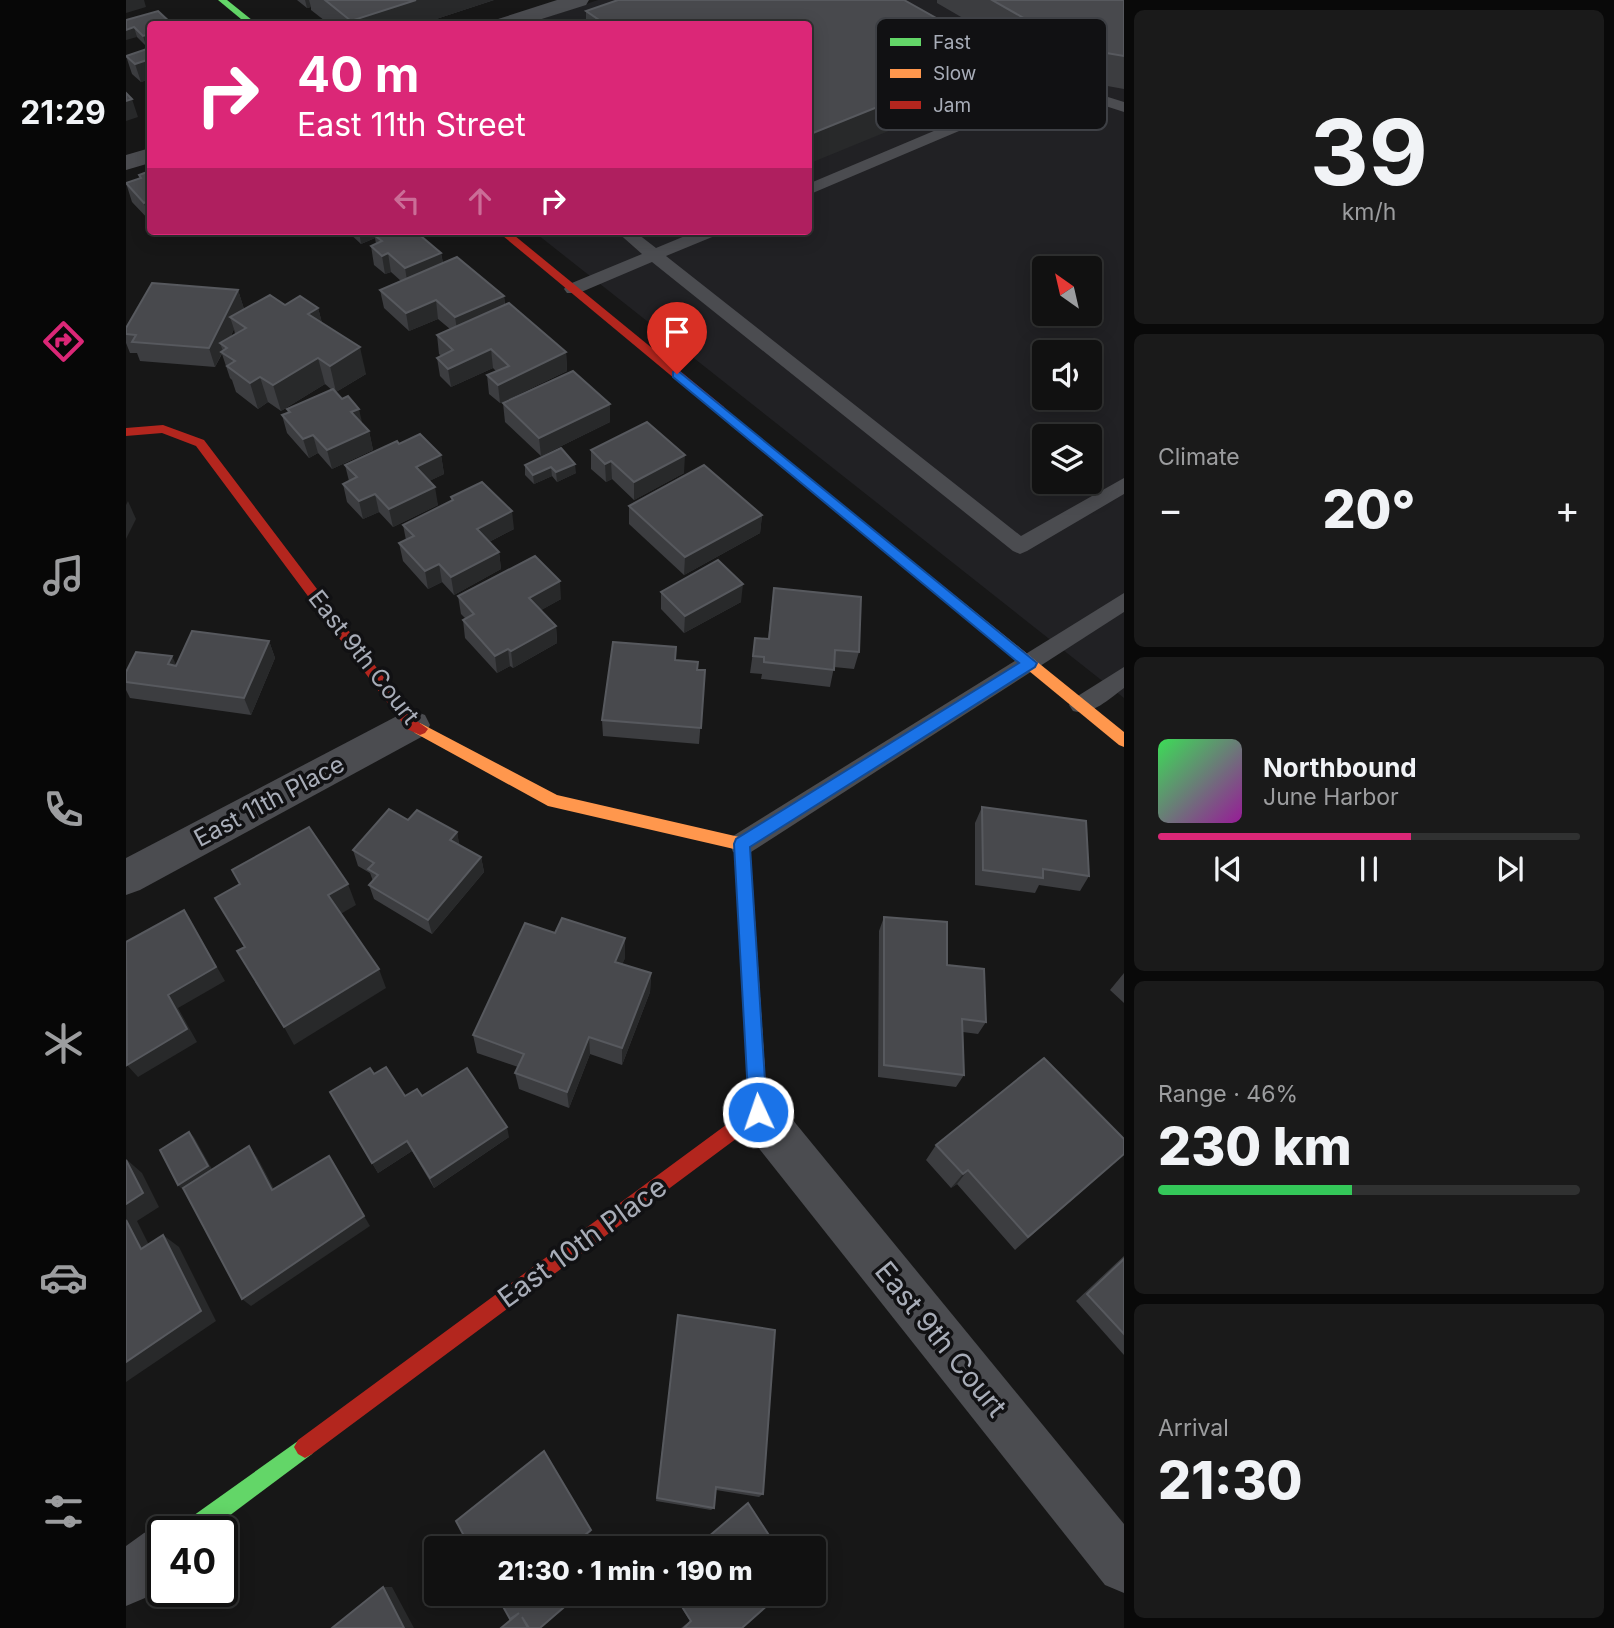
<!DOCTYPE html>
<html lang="en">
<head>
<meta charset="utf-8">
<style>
	body { margin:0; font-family:Inter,sans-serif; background:#1a1a1a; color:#f1f3f6; height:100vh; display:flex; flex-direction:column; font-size:26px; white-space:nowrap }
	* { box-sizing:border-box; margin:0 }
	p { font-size:23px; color:#9c9d9f }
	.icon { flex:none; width:38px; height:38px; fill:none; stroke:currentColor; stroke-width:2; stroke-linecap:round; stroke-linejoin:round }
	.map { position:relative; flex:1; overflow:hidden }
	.panel { display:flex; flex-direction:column; gap:10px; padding:10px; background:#090909; width:490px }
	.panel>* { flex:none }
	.banner { position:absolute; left:21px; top:21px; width:665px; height:214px; border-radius:7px; box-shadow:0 4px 18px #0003,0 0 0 2px #303131; background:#db2777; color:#fff; overflow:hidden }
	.needle { width:46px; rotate:326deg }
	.fabs { position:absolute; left:906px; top:256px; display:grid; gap:14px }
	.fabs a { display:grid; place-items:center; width:70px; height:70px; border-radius:7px; background:#111; box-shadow:0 4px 18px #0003,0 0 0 2px #303131; font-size:35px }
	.speed { position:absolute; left:21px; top:1516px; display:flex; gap:14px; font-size:35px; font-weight:700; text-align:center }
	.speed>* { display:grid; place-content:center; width:91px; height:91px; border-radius:50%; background:#111; box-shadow:0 4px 18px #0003,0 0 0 2px #303131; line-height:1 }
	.speed .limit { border:4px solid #111; border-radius:10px; background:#fff; color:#111 }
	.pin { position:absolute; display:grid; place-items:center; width:60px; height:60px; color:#fff; margin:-72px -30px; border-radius:50% 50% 50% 0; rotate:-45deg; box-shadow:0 0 7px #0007 }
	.pin .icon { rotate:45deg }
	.me { position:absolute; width:77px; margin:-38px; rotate:357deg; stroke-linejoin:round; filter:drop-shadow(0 0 5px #0008) }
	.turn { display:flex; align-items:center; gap:24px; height:147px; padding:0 35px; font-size:32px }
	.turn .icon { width:91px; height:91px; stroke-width:2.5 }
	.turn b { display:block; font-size:49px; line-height:60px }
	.lanes { display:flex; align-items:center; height:66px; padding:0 35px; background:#0003; justify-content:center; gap:35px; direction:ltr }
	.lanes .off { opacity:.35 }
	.big { font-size:52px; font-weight:800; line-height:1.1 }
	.panel .widget { flex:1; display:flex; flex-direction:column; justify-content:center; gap:10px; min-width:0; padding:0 24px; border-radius:10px; background:#1a1a1a }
	.panel .dial { align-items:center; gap:0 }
	.dial b { font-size:91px; line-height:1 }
	.song { display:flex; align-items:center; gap:21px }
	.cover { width:84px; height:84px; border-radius:10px; background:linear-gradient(135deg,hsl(130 70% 55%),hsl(300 70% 35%)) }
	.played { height:7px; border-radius:4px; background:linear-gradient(90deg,#db2777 60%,#303131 60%) }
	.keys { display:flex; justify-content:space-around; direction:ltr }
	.heat { display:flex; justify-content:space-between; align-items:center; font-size:38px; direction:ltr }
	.charge { height:10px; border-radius:5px; background:linear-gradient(90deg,#34c759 46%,#303131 0) }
	.trip { position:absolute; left:298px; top:1536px; width:402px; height:70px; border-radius:7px; background:#111; box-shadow:0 4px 18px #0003,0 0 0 2px #303131; font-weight:800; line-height:70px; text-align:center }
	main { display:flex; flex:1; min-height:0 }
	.tab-bar { display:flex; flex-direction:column; width:126px; justify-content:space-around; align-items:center; background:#070707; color:#9c9d9f }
	.tab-bar .icon { width:49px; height:49px }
	.tab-bar .on { color:#db2777 }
	.tab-bar b { font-size:32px; color:#f1f3f6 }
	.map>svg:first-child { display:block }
	.built { fill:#212124; fill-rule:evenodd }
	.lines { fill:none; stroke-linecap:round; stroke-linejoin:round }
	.lane { fill:#4b4c50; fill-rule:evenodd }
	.street { fill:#4b4c50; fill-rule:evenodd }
	.fast { fill:#63d668; fill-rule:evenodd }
	.slow { fill:#ff974d; fill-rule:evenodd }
	.jam { fill:#b3261e; fill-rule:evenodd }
	.wall { fill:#3c3d40; fill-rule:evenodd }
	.shaded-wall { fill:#28292a }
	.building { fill:#48494d; stroke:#57595e; stroke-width:2 }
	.route { fill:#1a73e8; stroke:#114b97; stroke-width:2 }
	.labels { text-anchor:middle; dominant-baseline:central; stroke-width:7; stroke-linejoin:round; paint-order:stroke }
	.street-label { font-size:24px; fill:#a8adb8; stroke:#111113 }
	.near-street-label { font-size:28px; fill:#a8adb8; stroke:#111113 }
	.key { fill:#111113; stroke:#3e4045; stroke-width:2 }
	.key-label { font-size:19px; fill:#a8adb8 }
</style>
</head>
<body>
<main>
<nav class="tab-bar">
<b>21:29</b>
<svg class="icon on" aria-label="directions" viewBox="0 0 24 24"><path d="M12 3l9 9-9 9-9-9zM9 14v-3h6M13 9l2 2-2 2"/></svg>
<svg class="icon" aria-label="music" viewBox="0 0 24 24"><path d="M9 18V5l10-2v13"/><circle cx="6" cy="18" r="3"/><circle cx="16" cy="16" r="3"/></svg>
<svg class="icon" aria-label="phone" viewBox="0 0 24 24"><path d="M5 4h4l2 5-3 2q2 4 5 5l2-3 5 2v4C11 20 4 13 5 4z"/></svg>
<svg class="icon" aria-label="climate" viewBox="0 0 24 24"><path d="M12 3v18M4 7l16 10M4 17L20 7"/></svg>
<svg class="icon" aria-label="car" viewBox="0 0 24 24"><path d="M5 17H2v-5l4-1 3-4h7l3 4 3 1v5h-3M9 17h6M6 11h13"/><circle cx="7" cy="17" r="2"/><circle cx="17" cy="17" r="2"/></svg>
<svg class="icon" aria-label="filters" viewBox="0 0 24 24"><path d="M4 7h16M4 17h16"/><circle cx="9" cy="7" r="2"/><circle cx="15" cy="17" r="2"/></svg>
</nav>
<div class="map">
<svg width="998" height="1628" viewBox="0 0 998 1628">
	<rect width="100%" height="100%" fill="#171717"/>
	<!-- built -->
	<path class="built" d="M472 0H998V698L407 231H682V24H401ZM919 268H964V313H919ZM919 352H964V397H919ZM919 436H964V481H919Z"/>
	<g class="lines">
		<!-- lane -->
		<g class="lane">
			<path d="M848 40 924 82H934L998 102V112L930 90 682 195V184L912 87 843 47V41Z"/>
			<path d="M490 231H508L530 248 571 231H593L591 235 540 256 895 536 998 478V494L901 551 894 554 887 551 526 262 453 293H441L438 289 441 285 516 254Z"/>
			<path d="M998 593V612L625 852 616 855 607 852 604 844 607 836Z"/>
			<path d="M998 667V688C984 698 965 717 947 711L943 705 947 699Z"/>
		</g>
		<!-- street -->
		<g class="street">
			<path d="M431 0H463L460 5 400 24H369L372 19Z"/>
			<path d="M24 148V163L0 170V155Z"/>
			<path d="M286 710 299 715 304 725 299 735 14 890 0 895V858L273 715Z"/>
			<path d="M632 1090 648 1097 998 1524V1593L979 1585 616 1127 610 1112 616 1097Z"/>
			<path d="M37 1525 52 1531H37V1585L19 1598 0 1606V1546L18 1533Z"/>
		</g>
		<!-- fast -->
		<g class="fast">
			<path d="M92 0H101L131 24H121Z"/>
			<path d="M179 1436 186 1440 190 1447 186 1454 83 1531H54L57 1523Z"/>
		</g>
		<!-- slow -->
		<g class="slow">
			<path d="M594 406 998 732V747L993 745 590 413V407Z"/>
			<path d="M294 723 431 795 622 839 624 844 639 1072 636 1078 630 1081 624 1078 621 1072 608 849 422 806 289 733 286 729Z"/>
		</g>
		<!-- jam -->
		<g class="jam">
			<path d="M371 231H383L598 407V413H590Z"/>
			<path d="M37 425 78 440 291 721 302 729 299 733 294 735 281 729 70 446 36 433 0 436V428Z"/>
			<path d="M630 1063 636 1066 639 1072 641 1112 638 1118 186 1454 179 1458 172 1454 168 1447 172 1440 623 1108 621 1072 624 1066Z"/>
		</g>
	</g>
	<!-- wall -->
	<g class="wall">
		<path d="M171 0H368L295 24H203L185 10V7L181 8Z"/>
		<path d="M811 0H998V89L954 81 925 69 811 3Z"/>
		<path d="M460 11 870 87 460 24Z"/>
		<path d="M0 20 46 24 20 46 11 37Z"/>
		<path d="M24 48V79L15 82 6 74 0 56Z"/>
		<path d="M24 171V221L6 202 0 183 14 178 13 175Z"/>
		<path d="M221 231H289L315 253 317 263 378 296 379 305 440 352 441 371 374 403 363 394 361 375 370 371 367 368 325 387 314 376 311 358 315 356 313 354 311 335 324 329 312 319 283 331 258 308 254 290 275 281 265 272 259 274 248 265 245 246 250 244 249 238 235 244Z"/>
		<path d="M112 290 118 309 159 305 192 308 196 323 240 374 210 392 243 431 247 450 206 469 192 453 183 458 161 433 156 415 162 413 161 409 206 390 199 384 155 411 142 402 132 409 110 392 106 380 104 378 96 354 89 367 14 361 11 353H4L0 343V328ZM108 329 109 334 104 338Z"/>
		<path d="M377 403 484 404V422L415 456 379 422Z"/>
		<path d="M273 444 315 455 318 474 303 481 312 505 267 527 253 512 237 519 221 502 217 484 223 481 219 465Z"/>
		<path d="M435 448 450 473 431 482 426 476 408 484 399 475V465Z"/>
		<path d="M465 450 558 473 508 500 486 479 480 482 465 469Z"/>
		<path d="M325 497 388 529 363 542 373 552 375 569 328 595 316 582 302 589 277 561 273 543 280 540 277 525 326 501Z"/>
		<path d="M503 506 636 515 634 533 558 575 503 524Z"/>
		<path d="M648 588 733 652 728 669 708 667 704 687 635 679 636 674 624 673 629 638 642 639Z"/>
		<path d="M535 592 615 602 558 633 535 609Z"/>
		<path d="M332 596 435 599 415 610 430 626 431 643 387 668 384 666 371 673 339 638 337 620 340 619 335 614Z"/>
		<path d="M143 641 149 658 125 715 4 698 0 690V672L50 665Z"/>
		<path d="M571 670H579L573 744 477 736 476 720Z"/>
		<path d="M856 807 963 876 954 891 913 885 909 893 849 885V823Z"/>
		<path d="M282 820 331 832 333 845 355 857 358 872 306 934 248 899 243 885 247 881 244 873 232 866 227 850Z"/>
		<path d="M758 917 821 965 860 1022 852 1034 837 1032 838 1075 830 1087 752 1077 753 931Z"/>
		<path d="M499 958 496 964 525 973 524 992 496 1065 464 1054 443 1108 393 1089 389 1073 392 1067 351 1053 347 1035Z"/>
		<path d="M998 973V1003L984 990Z"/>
		<path d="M248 1074 279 1096H296L383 1137 308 1188 286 1151 252 1173 204 1092Z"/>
		<path d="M810 1145 998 1154 889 1250 831 1184 825 1188 800 1160Z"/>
		<path d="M998 1256V1355L950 1301Z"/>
		<path d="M552 1315 637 1494 633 1497 590 1490 588 1508 585 1510 530 1501Z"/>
		<path d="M547 1594H654L616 1628H555L564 1621Z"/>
	</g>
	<!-- shaded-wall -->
	<g class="shaded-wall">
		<path d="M0 0H18L20 7 0 13Z"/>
		<path d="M179 0H183L185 7 181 8Z"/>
		<path d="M290 0H368L295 24H226L225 21Z"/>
		<path d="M8 27 11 37 0 40V30Z"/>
		<path d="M24 34V45L20 46 17 36Z"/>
		<path d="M878 56 870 87 682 164V135Z"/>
		<path d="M24 59V79L15 82 9 64Z"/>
		<path d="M6 99 12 117 0 121V101Z"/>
		<path d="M24 200V221L18 203Z"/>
		<path d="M233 231H266L248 235 249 238 235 244Z"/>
		<path d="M262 253 265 272 259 274 256 256Z"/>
		<path d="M315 253 318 271 282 287 279 268Z"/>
		<path d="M112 290 118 309 104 317 108 329 99 347 94 343 97 351 89 367 83 348Z"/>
		<path d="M378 296 379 314 332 336 329 317Z"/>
		<path d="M310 300 312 319 283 331 280 313Z"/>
		<path d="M192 308 199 334 182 314Z"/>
		<path d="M234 347 240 374 210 392 204 366Z"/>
		<path d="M365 349 367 368 325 387 322 369Z"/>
		<path d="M440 352 441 371 374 403 372 385Z"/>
		<path d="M192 358 199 384 155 411 147 385Z"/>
		<path d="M134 377 142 402 132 409 124 383Z"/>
		<path d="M484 404V422L415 456 413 438Z"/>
		<path d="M233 409 237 427 225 412Z"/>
		<path d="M243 431 247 450 206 469 201 450Z"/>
		<path d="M187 435 192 453 183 458 177 439Z"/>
		<path d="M315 455 318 474 293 486 290 467Z"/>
		<path d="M559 455 558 473 508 500V482Z"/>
		<path d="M485 461 486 479 480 482 479 464Z"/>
		<path d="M449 464 450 473 431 482 430 472Z"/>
		<path d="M425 467 426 476 408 484 407 475Z"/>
		<path d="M309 487 312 505 267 527 263 509Z"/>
		<path d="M249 494 253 512 237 519 233 501Z"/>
		<path d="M2 501 10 519 0 539V505Z"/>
		<path d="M386 511 388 529 353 547 351 529Z"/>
		<path d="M636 515 634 533 558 575 559 557Z"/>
		<path d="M373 552 375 569 328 595 325 577Z"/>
		<path d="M313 564 316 582 302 589 299 571Z"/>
		<path d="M434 581 435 599 405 616 403 598Z"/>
		<path d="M617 584 615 602 558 633 559 616Z"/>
		<path d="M430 626 431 643 387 668 385 651Z"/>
		<path d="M143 641 149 658 125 715 118 698Z"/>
		<path d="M382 649 384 666 371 673 369 656Z"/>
		<path d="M46 656 54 673 42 664Z"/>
		<path d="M331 832 334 847 324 840Z"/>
		<path d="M355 857 358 872 306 934 302 920Z"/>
		<path d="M222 884 230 905 211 916 202 895Z"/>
		<path d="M58 910 99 981 52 1008 71 1042 12 1077 1 1065Z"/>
		<path d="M499 938V958L489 981V962Z"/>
		<path d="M253 969 260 988 168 1045 158 1027Z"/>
		<path d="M525 973 524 992 496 1065V1048Z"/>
		<path d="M463 1037 464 1054 443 1108 441 1092Z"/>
		<path d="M381 1127 383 1137 308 1188 304 1178Z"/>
		<path d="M63 1132 68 1137 87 1171 57 1190 52 1185Z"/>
		<path d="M281 1141 286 1151 252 1173 246 1163Z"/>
		<path d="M123 1146 131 1157 154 1200 146 1190Z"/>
		<path d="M203 1156 244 1226 125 1306 116 1299Z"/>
		<path d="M0 1159 16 1173 33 1207 11 1221 31 1261 15 1249 0 1220Z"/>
		<path d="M842 1170 831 1184 825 1188 837 1174Z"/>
		<path d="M37 1235 53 1247 90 1321 0 1382V1362Z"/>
		<path d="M465 1530V1532L445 1549H442Z"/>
		<path d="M257 1587H266L288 1628H278Z"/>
		<path d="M429 1594H431L439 1608 414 1628Z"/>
	</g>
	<!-- building -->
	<g class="building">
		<path d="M199 0H290L225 21Z"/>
		<path d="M492 0H778L878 56 682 135V24H460L473 20 460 11Z"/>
		<path d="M866 0H998V56L963 50 933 38Z"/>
		<path d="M32 11 46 24H24V34L17 36 8 27 0 30V20Z"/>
		<path d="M24 48V59L9 64 0 56Z"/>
		<path d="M0 93 6 99 0 101Z"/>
		<path d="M24 171V200L18 203 0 183 15 178 13 175Z"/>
		<path d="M257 231H289L315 253 279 268 262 253 256 256 245 246 256 241 248 235Z"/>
		<path d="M331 257 378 296 329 317 310 300 280 313 254 290Z"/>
		<path d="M26 283 112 290 83 348 6 342 10 335 0 334V328Z"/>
		<path d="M144 295 159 305 174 296 192 308 182 314 234 347 204 366 192 358 147 385 134 377 124 383 101 366 109 361 95 352 101 348 94 343 120 328 104 317Z"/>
		<path d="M383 303 440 352 372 385 361 375 383 366 365 349 322 369 311 358 327 350 311 335Z"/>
		<path d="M447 371 484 404 413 438 377 403Z"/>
		<path d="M207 389 216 399 222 396 233 409 225 412 243 431 201 450 187 435 177 439 156 415 164 412 161 409Z"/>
		<path d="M521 422 559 455 508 482 485 461 479 464 465 450Z"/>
		<path d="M294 434 315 455 290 467 309 487 263 509 249 494 233 501 217 484 231 477 219 465 271 441 273 444Z"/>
		<path d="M435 448 449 464 430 472 425 467 407 475 399 465Z"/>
		<path d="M578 465 636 515 559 557 503 506Z"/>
		<path d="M356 482 386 511 351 529 373 552 325 577 313 564 299 571 273 543 288 536 277 525 327 500 325 497Z"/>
		<path d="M409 556 434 581 403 598 430 626 385 651 382 649 369 656 337 620 348 614 332 596Z"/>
		<path d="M592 560 617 584 559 616 535 592Z"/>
		<path d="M648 588 735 597 733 652 709 650 708 670 638 662V657L627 656 629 638 643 639Z"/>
		<path d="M66 631 143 641 118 698 0 682V672L10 652 46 656 42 664 50 666Z"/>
		<path d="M487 642 550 647 549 660 572 662 571 670H579L575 728 476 720Z"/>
		<path d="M856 807 960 821 963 876 917 869V878L857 870Z"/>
		<path d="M263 809 282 820 291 810 331 832 324 840 355 857 302 920 243 885 252 875 242 869 248 863 227 850Z"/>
		<path d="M183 827 222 884 202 895 253 969 158 1027 111 951 119 947 89 898 114 884 106 870Z"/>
		<path d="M58 910 90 967 42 995 61 1029 1 1065 0 942Z"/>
		<path d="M758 917 821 922V965L858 969 860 1022 836 1019 838 1075 758 1065Z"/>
		<path d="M436 918 499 938 489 962 525 973 496 1048 463 1037 441 1092 389 1073 398 1054 347 1035 399 923 429 933Z"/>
		<path d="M918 1058 998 1139V1154L902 1237 842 1170 837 1174 810 1145Z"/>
		<path d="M260 1067 279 1096 291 1089 296 1096 341 1068 381 1127 304 1178 281 1141 246 1163 204 1092 244 1068 248 1074Z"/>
		<path d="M63 1132 82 1166 52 1185 34 1150Z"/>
		<path d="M123 1146 146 1190 203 1156 238 1216 116 1299 57 1188Z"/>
		<path d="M0 1160 17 1193 0 1204Z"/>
		<path d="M0 1220 15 1249 37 1235 75 1311 0 1362Z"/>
		<path d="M998 1259V1334L961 1294Z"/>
		<path d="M552 1315 649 1330 637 1494 590 1487 588 1508 531 1498Z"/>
		<path d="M418 1451 465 1530 442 1549H345L330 1521Z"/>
		<path d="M622 1503 652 1549H568Z"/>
		<path d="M257 1587 278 1628H206Z"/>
		<path d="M370 1594H429L437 1608 414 1628H403L396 1617 402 1628H375L393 1613 384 1619Z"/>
		<path d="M548 1594H654L616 1628H558L565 1621Z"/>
	</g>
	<!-- route -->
	<path class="route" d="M551 370 911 663 909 667 624 847 641 1112 638 1118 632 1121 625 1118 623 1112 608 844 610 839 893 663 547 377V372Z"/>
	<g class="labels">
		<!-- street labels -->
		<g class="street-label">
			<text transform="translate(238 657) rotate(52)">East 9th Court</text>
			<text transform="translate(143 801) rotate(-28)">East 11th Place</text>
		</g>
		<!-- near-street labels -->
		<g class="near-street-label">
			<text transform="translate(456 1242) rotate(-36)">East 10th Place</text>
			<text transform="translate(815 1339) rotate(51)">East 9th Court</text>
		</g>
	</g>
	<!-- legend -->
	<rect x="750" y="18" width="231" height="112" rx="10" class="key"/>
	<rect x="764" y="38" width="31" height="8" fill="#63d668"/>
	<rect x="764" y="69" width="31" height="9" fill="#ff974d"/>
	<rect x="764" y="101" width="31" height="8" fill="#b3261e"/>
	<g class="key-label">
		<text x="807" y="49">Fast</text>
		<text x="807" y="80">Slow</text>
		<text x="807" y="112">Jam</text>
	</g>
</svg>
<div class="fabs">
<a><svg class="needle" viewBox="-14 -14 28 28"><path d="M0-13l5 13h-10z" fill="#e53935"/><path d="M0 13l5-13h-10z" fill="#9c9d9f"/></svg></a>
<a><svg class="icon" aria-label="sound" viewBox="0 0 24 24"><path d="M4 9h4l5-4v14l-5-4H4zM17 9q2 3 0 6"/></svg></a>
<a><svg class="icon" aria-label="layers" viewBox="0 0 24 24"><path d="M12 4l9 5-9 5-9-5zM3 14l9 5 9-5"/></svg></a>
</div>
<div class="speed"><div class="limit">40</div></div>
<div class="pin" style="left:551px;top:374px;background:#d93025"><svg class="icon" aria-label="arrive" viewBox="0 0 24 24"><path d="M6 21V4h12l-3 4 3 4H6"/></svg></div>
<svg class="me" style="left:632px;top:1112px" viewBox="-20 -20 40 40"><circle r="17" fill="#1a73e8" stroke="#fff" stroke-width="3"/><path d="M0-11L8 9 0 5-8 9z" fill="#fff"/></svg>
<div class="trip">21:30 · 1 min · 190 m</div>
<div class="banner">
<div class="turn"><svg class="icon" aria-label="right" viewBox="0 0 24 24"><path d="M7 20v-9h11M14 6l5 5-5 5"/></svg><div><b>40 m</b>East 11th Street</div></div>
<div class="lanes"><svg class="icon off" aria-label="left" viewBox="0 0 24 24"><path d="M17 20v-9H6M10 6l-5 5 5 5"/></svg><svg class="icon off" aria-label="ahead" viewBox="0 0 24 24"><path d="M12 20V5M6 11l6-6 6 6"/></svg><svg class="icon" aria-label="right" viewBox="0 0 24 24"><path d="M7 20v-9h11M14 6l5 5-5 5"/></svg></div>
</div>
</div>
<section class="panel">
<div class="widget dial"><b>39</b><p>km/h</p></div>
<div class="widget"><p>Climate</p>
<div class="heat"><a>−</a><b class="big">20°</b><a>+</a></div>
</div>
<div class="widget">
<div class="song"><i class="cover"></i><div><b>Northbound</b><p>June Harbor</p></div></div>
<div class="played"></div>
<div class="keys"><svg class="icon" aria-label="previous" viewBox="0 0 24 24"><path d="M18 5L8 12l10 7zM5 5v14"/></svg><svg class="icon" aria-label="pause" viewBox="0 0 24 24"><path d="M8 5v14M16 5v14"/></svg><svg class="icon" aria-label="next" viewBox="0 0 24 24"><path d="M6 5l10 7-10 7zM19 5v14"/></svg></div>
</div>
<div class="widget"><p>Range · 46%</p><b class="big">230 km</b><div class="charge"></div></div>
<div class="widget"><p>Arrival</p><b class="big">21:30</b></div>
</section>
</main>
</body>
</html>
